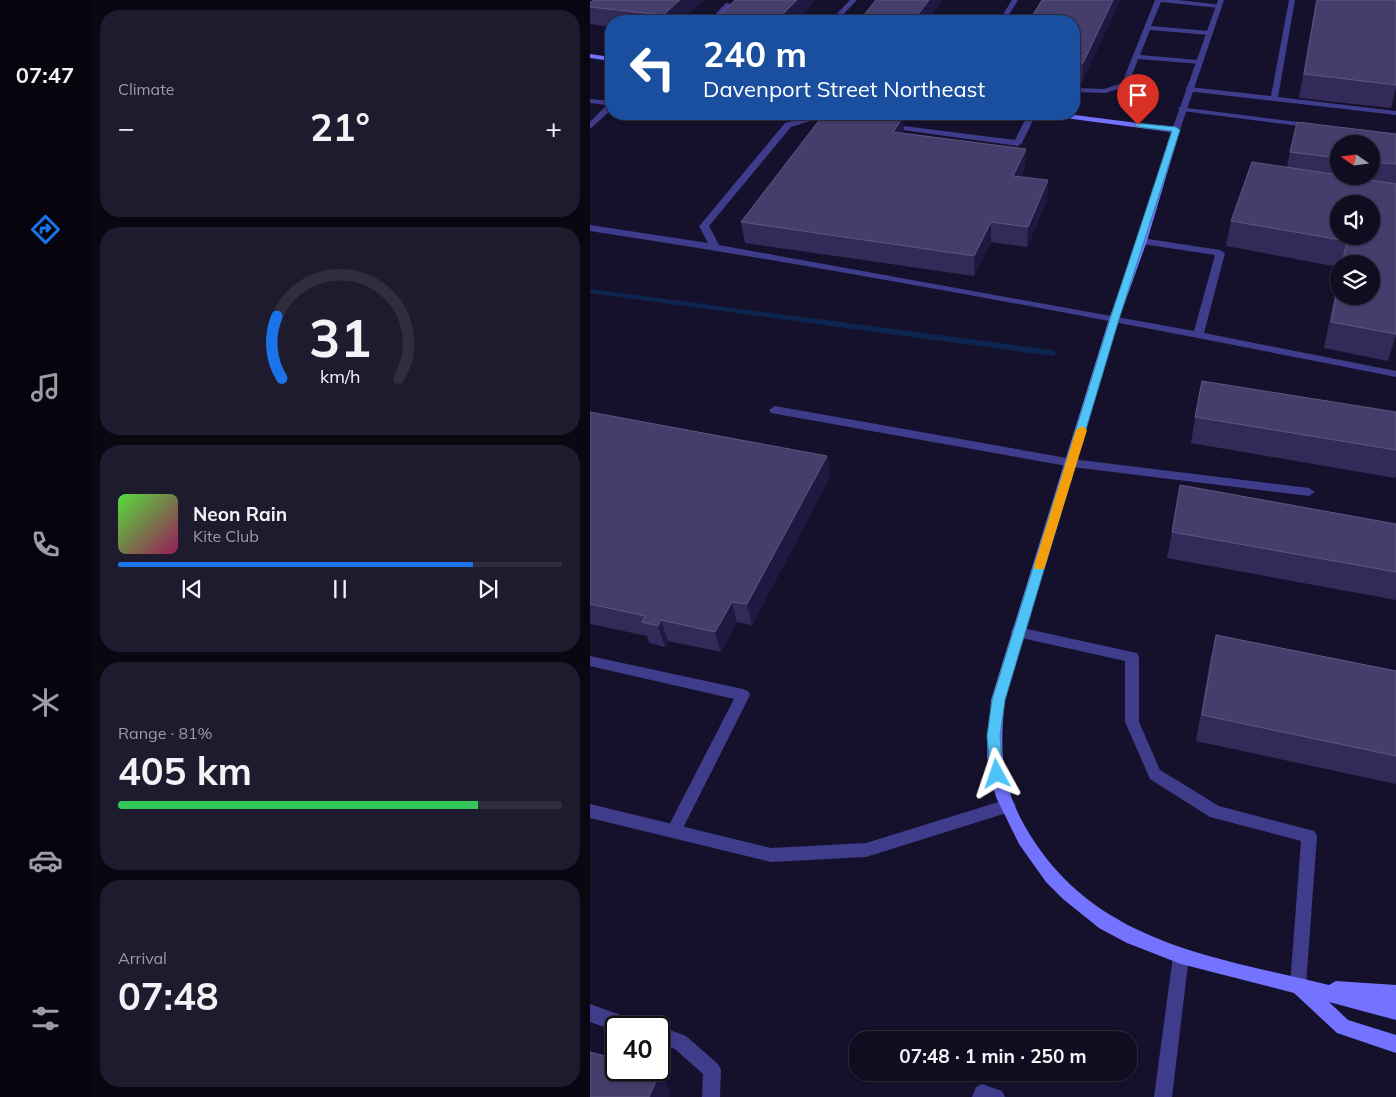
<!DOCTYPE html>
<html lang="en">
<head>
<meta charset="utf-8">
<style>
	body { margin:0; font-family:Mulish,sans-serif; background:#1e1b2e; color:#f1f3f6; height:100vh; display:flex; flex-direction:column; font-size:19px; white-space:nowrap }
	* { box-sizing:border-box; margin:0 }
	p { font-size:16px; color:#9c9ca5 }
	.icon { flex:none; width:28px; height:28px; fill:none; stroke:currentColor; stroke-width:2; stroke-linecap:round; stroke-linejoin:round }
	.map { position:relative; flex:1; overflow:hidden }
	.details { display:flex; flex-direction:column; gap:10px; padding:10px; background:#090712; width:500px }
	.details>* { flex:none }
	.top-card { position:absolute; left:15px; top:15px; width:475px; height:105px; border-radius:20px; box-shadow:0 1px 4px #0004,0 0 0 1px #302d3f; background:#1a4fa0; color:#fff; overflow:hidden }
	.needle { width:32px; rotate:284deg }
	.tools { position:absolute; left:740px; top:135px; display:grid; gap:10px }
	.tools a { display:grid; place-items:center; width:50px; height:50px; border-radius:50%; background:#100d21; box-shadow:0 1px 4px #0004,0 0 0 1px #302d3f; font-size:25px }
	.speed { position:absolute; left:15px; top:1016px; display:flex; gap:10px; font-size:25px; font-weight:700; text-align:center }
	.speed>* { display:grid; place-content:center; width:65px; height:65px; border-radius:50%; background:#100d21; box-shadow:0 1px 4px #0004,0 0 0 1px #302d3f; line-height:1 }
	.speed .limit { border:2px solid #111; border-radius:8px; background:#fff; color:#111 }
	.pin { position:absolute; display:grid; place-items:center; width:42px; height:42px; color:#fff; margin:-51px -21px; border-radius:50% 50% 50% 0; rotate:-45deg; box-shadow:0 0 5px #0007 }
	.pin .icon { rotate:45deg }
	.me { position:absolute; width:55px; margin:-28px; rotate:355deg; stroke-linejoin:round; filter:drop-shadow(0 0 4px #0008) }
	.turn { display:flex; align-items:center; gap:18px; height:105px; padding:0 15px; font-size:22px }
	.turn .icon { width:65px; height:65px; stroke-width:2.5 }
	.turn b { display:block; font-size:35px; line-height:42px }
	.big { font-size:38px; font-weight:700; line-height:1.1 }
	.details .card { flex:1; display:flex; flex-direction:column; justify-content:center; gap:8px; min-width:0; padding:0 18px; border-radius:20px; background:#1e1b2e }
	.details .dial { align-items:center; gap:0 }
	.dial svg { height:130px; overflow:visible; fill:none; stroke:#302d3f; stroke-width:7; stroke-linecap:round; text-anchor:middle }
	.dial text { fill:#f1f3f6; stroke:none }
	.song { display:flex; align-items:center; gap:15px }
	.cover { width:60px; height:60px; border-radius:8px; background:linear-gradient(135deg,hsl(110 70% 55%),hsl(330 70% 35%)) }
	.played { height:5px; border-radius:2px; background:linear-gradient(90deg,#1a73e8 80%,#302d3f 80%) }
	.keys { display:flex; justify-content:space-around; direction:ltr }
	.heat { display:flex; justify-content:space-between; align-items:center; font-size:28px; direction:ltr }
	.charge { height:8px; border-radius:4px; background:linear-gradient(90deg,#34c759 81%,#302d3f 0) }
	.trip { position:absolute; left:259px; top:1031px; width:288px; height:50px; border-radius:20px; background:#100d21; box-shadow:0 1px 4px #0004,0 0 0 1px #302d3f; font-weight:700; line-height:50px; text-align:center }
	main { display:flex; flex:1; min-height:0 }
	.menu { display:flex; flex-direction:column; width:90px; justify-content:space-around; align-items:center; background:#06050d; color:#9c9ca5 }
	.menu .icon { width:35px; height:35px }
	.menu .active { color:#1a73e8 }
	.menu b { font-size:22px; color:#f1f3f6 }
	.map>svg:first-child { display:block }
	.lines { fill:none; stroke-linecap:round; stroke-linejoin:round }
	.stream { fill:#0d264f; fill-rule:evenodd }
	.lane { fill:#3e3c8b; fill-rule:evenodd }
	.street { fill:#3e3c8b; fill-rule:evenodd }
	.secondary { fill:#7473ff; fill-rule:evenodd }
	.wall { fill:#332a59; fill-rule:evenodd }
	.shaded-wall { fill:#1f1840 }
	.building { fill:#453d6b; stroke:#5e5682; fill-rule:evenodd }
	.route { fill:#4fc3f7; stroke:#337fa1 }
	.slow { fill:#f59e0b }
</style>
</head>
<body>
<main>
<nav class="menu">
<b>07:47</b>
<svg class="icon active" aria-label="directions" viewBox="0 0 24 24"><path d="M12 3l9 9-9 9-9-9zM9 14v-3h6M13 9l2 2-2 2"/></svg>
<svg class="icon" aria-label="music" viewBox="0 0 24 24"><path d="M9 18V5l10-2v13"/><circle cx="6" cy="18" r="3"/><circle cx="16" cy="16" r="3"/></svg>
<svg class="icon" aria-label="phone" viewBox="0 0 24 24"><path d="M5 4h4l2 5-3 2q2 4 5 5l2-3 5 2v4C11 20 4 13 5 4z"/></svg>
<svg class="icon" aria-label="climate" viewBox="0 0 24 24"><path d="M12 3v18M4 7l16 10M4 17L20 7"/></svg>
<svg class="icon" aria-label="car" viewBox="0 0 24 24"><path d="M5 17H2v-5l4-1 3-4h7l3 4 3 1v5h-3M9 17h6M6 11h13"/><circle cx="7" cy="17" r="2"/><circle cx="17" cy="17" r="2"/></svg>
<svg class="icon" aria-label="filters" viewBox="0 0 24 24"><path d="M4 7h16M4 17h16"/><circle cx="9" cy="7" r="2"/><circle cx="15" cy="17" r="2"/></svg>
</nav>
<section class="details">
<div class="card"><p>Climate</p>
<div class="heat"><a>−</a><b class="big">21°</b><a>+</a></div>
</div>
<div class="card dial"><svg viewBox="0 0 100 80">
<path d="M14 69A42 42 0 1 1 86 69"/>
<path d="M14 69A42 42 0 0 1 11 31" stroke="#1a73e8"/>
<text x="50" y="56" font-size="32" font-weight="700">31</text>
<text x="50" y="72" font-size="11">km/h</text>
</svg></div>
<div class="card">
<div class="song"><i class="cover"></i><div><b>Neon Rain</b><p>Kite Club</p></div></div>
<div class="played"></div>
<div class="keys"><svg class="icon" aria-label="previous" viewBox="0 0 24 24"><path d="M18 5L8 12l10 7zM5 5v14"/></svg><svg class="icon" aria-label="pause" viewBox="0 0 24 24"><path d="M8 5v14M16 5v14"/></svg><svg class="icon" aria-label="next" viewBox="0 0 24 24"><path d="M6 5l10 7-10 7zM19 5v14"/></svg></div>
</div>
<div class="card"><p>Range · 81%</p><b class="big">405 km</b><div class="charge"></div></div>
<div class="card"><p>Arrival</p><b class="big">07:48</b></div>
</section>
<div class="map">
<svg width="806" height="1097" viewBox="0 0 806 1097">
	<rect width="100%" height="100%" fill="#15112c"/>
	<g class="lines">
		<!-- stream -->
		<path class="stream" d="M0 289 463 350 467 353 463 356 0 293Z"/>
		<!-- lane -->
		<g class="lane">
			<path d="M260 0H267L247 21H240Z"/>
			<path d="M422 0H428L415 21H409Z"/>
			<path d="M565 0H589L631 5V7L629 8 571 2 561 26 619 31 623 33 619 35 560 30 550 55 608 60H611V64L548 59 538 86 515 93 484 92V88L514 89 532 83Z"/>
			<path d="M699 0H705L688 97 806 111V115L596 91V87H599L681 96Z"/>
			<path d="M136 3 141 4 126 21H119Z"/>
			<path d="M0 99 21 101V110L0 129V122L17 105 0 103Z"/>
			<path d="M589 107 724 124 728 126 724 128 592 111 588 109Z"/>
			<path d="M438 114H446L432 143 428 146 298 128 294 126 298 124 425 140Z"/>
			<path d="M224 115 228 117 227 119 201 127 119 226 129 245 604 331 625 255 552 244 547 241 552 238 630 250 635 253 614 333 806 371V377C538 324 270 272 0 231V225L118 243 109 226 111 224 195 123Z"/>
			<path d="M185 406 482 459 719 488 725 492 719 496 482 467 181 413 179 410Z"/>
			<path d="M428 627 547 653 549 657V722L570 770 629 806 724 831 727 836 716 985 714 991 708 993 702 991 700 985 711 841 620 817 560 779 535 722V661L423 636 421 632 423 628Z"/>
			<path d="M0 656 153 689 158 691 160 695 89 836 84 838 79 836 76 831 144 699 0 666Z"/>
			<path d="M591 948 597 950 599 956 582 1097H564L583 956 585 950Z"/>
			<path d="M0 1004 50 1022 53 1028H26V1031L0 1022Z"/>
			<path d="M69 1026 96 1036 128 1064 131 1070 130 1097H112L113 1074 85 1049 69 1044V1028H66Z"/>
			<path d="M392 1084 412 1091 415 1097H382L386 1087Z"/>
		</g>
		<!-- street -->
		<g class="street">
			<path d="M628 0H634L590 130 583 132 582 130Z"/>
			<path d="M418 799 423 801 426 806 423 811 276 857 181 862 0 818V804L181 848 276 843Z"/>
		</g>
		<!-- secondary -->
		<g class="secondary">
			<path d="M0 54 21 57V61L0 58Z"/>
			<path d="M456 114H477L586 128 590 130 557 241 529 319 415 700C408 758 413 795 446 844 514 945 630 958 739 985L746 981 806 985V1020L739 1002 758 1020 806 1035V1053L747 1033 704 993 591 964 537 943 509 928 473 899 456 882 429 844 406 797 400 775 397 756 401 700 519 319 547 241 581 132 460 116Z"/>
		</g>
	</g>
	<!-- wall -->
	<g class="wall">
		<path d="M3 0H114L90 21H21V27L0 24V3Z"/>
		<path d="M530 0 492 82 484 81V21Z"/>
		<path d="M726 0H806V88L801 108 709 98Z"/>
		<path d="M313 117 314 133 436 149 435 168 431 177 458 180 457 200 437 247 401 242 384 276 155 243 151 222Z"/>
		<path d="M806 134V335L798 361 734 348 749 273V296L781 264H749V267L636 246 641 221 697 167 700 152ZM749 144H781V176H749Z"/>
		<path d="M0 412 237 456 240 477 162 625 147 622 131 652 78 641 75 647 59 643 57 636 0 624Z"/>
		<path d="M806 412V476L805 478 601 443 605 417Z"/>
		<path d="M806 524V600L577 558 582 532Z"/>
		<path d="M626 635 806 671V784L606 741 620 661Z"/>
	</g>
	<!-- shaded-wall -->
	<g class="shaded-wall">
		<path d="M90 0H114L90 21H74L73 15Z"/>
		<path d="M207 0H225L206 21H186Z"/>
		<path d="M339 0H353L337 21H323Z"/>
		<path d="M523 0H530L492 82 493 63Z"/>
		<path d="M313 117 314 137 303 132Z"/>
		<path d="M436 149 435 168 423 196V176Z"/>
		<path d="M458 180 457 200 437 247 438 227Z"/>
		<path d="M401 222V242L384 276V256Z"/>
		<path d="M237 456 240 477 162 625 157 604Z"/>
		<path d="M142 602 147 622 131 652 125 632Z"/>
		<path d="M71 620 78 641 75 647 68 626Z"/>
		<path d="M70 1072 81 1091 79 1097H59Z"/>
	</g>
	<!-- building -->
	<g class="building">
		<path d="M3 0H90L73 15 0 7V3Z"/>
		<path d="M145 0H207L186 21H123Z"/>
		<path d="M286 0H339L323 21H269Z"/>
		<path d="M452 0H523L493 63 484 62V21H439Z"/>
		<path d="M727 0H806V85L714 74Z"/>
		<path d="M234 114H284L313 117 303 132 436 149 423 176 458 180 438 227 401 222 384 256 151 222Z"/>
		<path d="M707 122 806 134V164L781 162V144H749V158L700 152Z"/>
		<path d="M662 162 749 175V176H755L806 184V334L741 322 749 282V296H781V264H752L757 241 641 221ZM749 204H781V236H749Z"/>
		<path d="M612 381 806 412V450L605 417Z"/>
		<path d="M0 412 237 456 157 604 142 602 125 632 71 620 68 626 52 622 55 616 0 604Z"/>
		<path d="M590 485 806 524V572L582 532Z"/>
		<path d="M626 635 806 671V756L612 715Z"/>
		<path d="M0 1052 26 1059V1070H63L70 1072 59 1097H0Z"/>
	</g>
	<!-- route -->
	<path class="route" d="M545 123 586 127 590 130 529 319 415 700 410 736 413 774 411 779 407 780 402 779 400 774 397 736 402 700 520 319 582 131 548 127 545 126Z"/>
	<!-- slow -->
	<path class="slow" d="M492 426 497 430 455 566 454 569H445L444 566 486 430Z"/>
</svg>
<div class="tools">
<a><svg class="needle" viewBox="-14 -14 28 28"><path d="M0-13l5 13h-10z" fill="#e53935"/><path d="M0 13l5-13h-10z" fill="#9c9ca5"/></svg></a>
<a><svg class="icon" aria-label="sound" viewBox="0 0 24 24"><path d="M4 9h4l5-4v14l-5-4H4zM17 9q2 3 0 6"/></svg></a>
<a><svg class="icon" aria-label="layers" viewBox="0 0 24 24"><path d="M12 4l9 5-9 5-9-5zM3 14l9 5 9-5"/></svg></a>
</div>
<div class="speed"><div class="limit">40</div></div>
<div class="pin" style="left:548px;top:125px;background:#d93025"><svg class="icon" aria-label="arrive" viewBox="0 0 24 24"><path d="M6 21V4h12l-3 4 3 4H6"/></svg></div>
<svg class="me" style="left:407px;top:774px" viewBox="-20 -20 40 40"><path d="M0-17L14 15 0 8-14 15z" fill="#4fc3f7" stroke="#fff" stroke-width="4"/></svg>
<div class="trip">07:48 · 1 min · 250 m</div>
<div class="top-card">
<div class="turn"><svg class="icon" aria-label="left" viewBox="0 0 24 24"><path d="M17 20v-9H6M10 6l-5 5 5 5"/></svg><div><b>240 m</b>Davenport Street Northeast</div></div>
</div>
</div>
</main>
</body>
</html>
